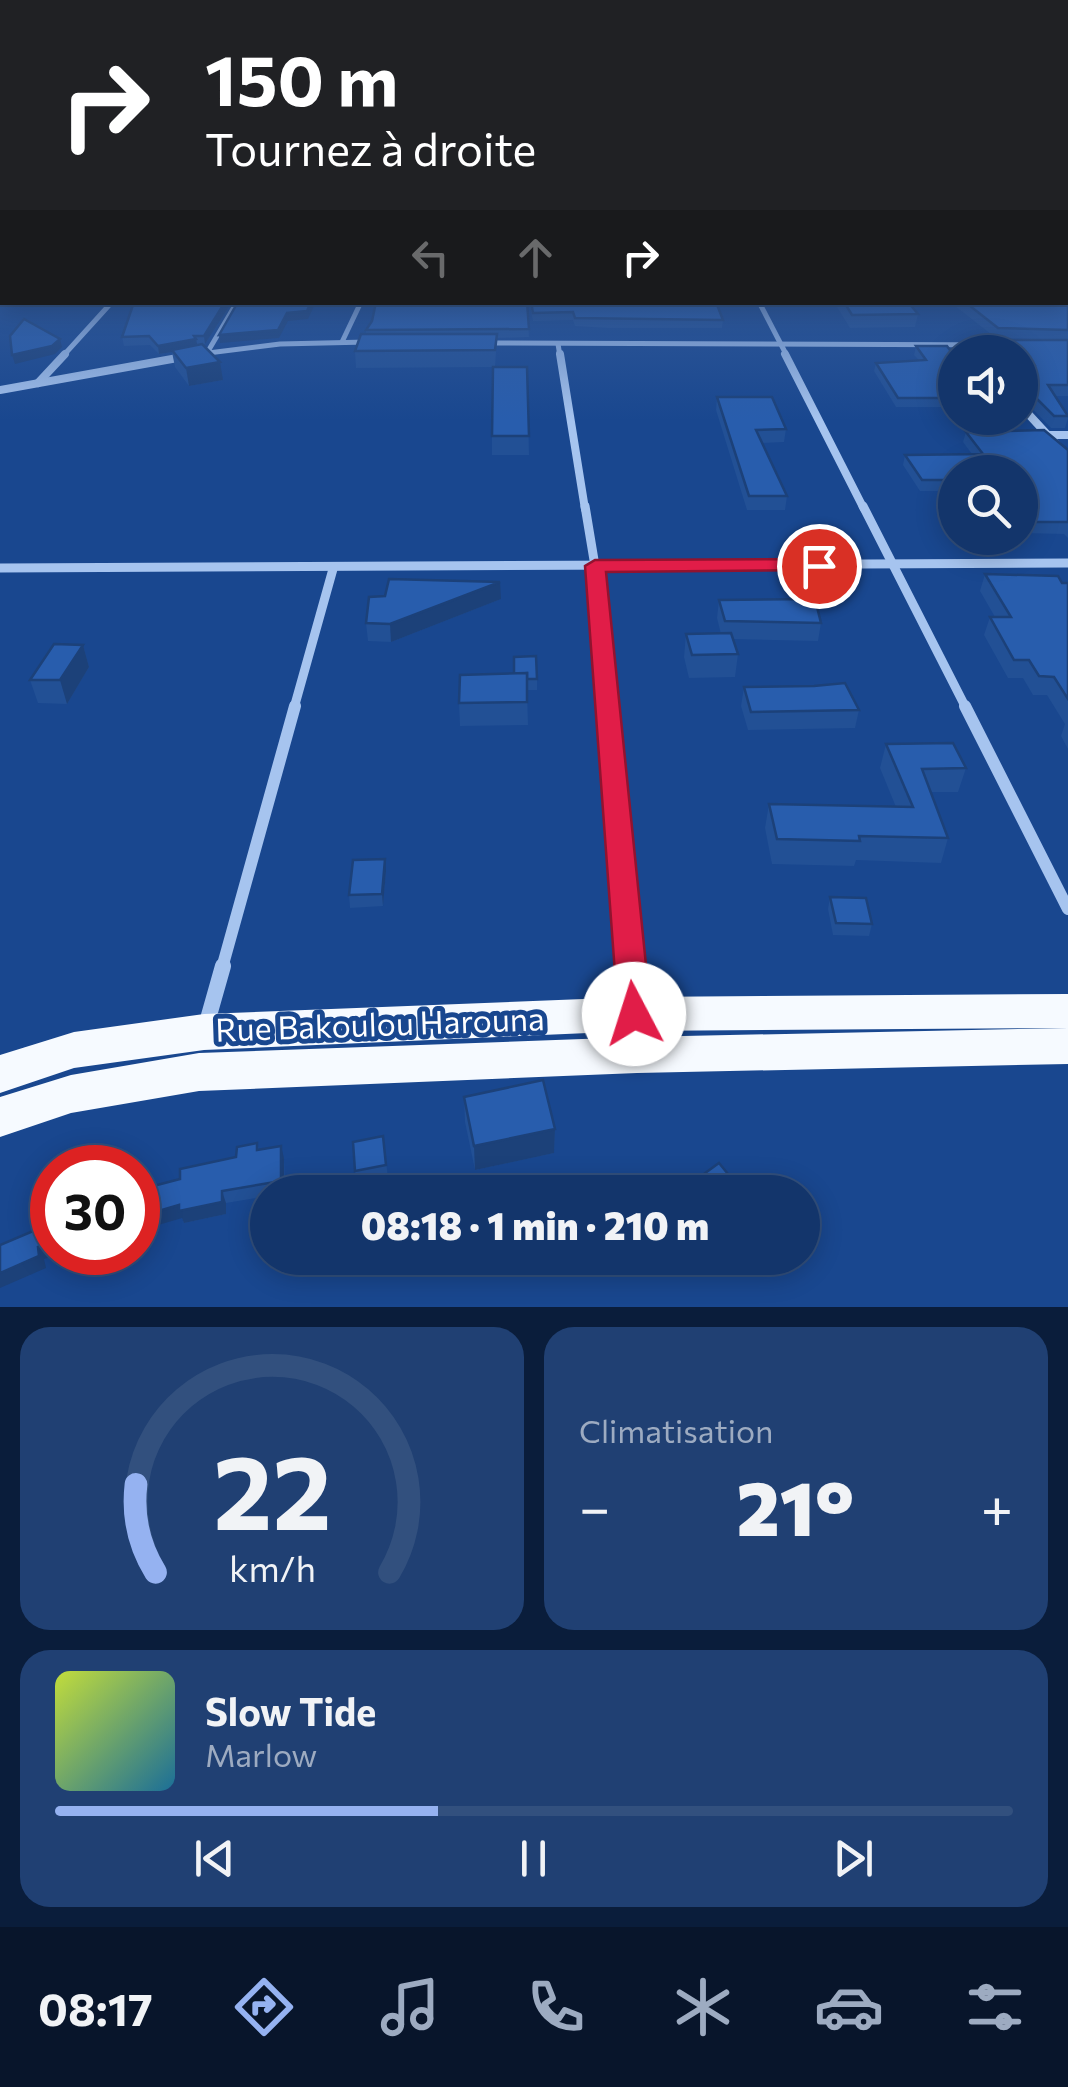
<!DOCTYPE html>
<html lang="fr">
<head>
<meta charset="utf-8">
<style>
	body { margin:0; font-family:Commissioner,sans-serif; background:#204073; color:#f1f3f6; height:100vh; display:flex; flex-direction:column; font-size:38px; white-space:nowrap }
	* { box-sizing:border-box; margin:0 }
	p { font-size:32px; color:#9dabc1 }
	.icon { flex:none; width:55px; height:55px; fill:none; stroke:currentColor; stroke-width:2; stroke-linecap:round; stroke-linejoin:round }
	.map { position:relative; height:1307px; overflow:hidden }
	.details { display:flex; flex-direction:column; gap:20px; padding:20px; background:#0a1d3b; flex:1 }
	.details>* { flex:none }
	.top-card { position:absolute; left:0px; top:0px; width:1070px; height:305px; box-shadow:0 5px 25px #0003,0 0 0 2px #32507e; background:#202124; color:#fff; overflow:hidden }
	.fabs { position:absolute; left:938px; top:335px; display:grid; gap:20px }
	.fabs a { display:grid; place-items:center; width:100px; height:100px; border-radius:50%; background:#13356b; box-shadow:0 5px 25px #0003,0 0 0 2px #32507e; font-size:50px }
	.speed { position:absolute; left:30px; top:1145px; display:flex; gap:20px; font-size:50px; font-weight:700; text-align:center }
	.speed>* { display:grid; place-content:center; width:130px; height:130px; border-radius:50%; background:#13356b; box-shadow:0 5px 25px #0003,0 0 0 2px #32507e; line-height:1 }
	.speed .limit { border:15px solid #d22; background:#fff; color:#111 }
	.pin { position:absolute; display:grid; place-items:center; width:85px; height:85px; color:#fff; margin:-42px; border:5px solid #fff; border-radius:50%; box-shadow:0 2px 10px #0007 }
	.me { position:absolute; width:110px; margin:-55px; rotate:355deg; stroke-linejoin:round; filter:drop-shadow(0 0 8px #0008) }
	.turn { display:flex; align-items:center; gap:35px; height:210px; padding:0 40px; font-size:45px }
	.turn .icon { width:130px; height:130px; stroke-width:2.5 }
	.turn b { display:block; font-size:70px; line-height:85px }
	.lanes { display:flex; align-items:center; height:95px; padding:0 40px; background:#0003; justify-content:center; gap:50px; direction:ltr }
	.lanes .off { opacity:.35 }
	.big { font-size:75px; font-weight:800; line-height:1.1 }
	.details .card { flex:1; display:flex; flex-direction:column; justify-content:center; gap:15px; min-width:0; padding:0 35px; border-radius:30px; background:#204073 }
	.details .dial { align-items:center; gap:0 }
	.dial svg { height:260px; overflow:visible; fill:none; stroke:#32507e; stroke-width:7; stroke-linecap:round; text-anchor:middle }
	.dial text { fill:#f1f3f6; stroke:none }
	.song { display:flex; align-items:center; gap:30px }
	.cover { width:120px; height:120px; border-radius:15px; background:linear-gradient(135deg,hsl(70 70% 55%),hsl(200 70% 35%)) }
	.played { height:10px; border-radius:5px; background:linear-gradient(90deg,#95b2f1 40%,#32507e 40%) }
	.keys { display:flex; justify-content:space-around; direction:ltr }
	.heat { display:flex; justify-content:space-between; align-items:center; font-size:55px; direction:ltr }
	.details .tiles { flex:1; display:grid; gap:20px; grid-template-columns:1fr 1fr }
	.card:last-child { grid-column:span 2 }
	.trip { position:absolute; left:250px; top:1175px; width:570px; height:100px; border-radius:50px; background:#13356b; box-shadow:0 5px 25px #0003,0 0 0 2px #32507e; font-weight:800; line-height:100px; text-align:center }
	.tab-bar { display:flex; height:160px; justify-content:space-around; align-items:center; background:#08152b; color:#9dabc1 }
	.tab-bar .icon { width:70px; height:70px }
	.tab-bar .current { color:#95b2f1 }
	.tab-bar b { font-size:45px; color:#f1f3f6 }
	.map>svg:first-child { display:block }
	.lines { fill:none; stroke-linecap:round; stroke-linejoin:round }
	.minor-far4 { stroke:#a6c4ef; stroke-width:5 }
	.minor-far3 { stroke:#a6c4ef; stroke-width:8 }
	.minor-far2 { stroke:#a6c4ef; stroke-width:9 }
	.minor-far1 { stroke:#a6c4ef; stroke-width:12 }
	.minor { stroke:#a6c4ef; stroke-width:16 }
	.tertiary { fill:#a6c4ef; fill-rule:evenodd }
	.trunk { fill:#f6faff; fill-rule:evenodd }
	.wall { fill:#225095 }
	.shaded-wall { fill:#1c4179 }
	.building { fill:#285dad; stroke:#1c4179; stroke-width:2.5 }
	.route { fill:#e11d48; stroke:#92132f; stroke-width:2.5 }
	.labels { text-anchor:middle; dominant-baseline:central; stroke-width:10; stroke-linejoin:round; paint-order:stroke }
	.near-street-label { font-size:32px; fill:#fff; stroke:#19478f }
</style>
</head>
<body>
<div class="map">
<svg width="1068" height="1307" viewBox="0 0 1068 1307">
	<rect width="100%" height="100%" fill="#19478f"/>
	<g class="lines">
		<!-- minor-far4 -->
		<g class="minor-far4">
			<path d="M759 302 787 356"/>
			<path d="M342 342 361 302"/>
			<path d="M484 343 1022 345"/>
			<path d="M558 344 560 356"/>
			<path d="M207 353 237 302"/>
			<path d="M200 354 280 344 367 342"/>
			<path d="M63 356 112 302"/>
		</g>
		<!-- minor-far3 -->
		<g class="minor-far3">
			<path d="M560 354 585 509"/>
			<path d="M785 354 864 509"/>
			<path d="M38 383 65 354"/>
			<path d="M0 390 183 357"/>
			<path d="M1020 405 1068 457"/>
			<path d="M1046 435H1068"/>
		</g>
		<!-- minor-far2 -->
		<g class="minor-far2">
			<path d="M585 506 595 566 608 708"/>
			<path d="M863 506 966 708"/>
			<path d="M0 568 1068 563"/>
			<path d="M294 708 333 569"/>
		</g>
		<!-- minor-far1 -->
		<g class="minor-far1">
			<path d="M607 706 631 968"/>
			<path d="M965 706 1068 909"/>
			<path d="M222 968 295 706"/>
		</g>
		<!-- minor -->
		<g class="minor">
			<path d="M630 966 634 1008"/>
			<path d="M206 1026 223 966"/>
		</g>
		<!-- tertiary -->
		<rect class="tertiary" x="0" y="270" width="2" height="6"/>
		<!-- trunk -->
		<g class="trunk">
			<path d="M1068 994V1028L634 1031 204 1050 74 1068 0 1093V1055L74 1032 204 1014 634 997Z"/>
			<path d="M1068 1028V1064L637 1073 199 1091 71 1113 0 1137V1097L71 1075 199 1053 637 1037Z"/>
		</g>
	</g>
	<!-- wall -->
	<g class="wall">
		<path d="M1068 238V396H1055L1068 418 1065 428H1051L1020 396V366H1022L1020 364V352H1010L1008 350 1011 340H1064L996 338 950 302H1068Z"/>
		<path d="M232 302 205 344H197L223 380 189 386 175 367 172 352 159 354 150 345 124 346 122 337Z"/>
		<path d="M527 302 529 337 497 338 495 367 356 368 355 351 366 334V330L372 321Z"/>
		<path d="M529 302H716L723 320 722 328H608L575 326 573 320 533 321Z"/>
		<path d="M834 302H908L918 314 915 327 850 328Z"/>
		<path d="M916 346 955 357V387H947L955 396 954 407H896L874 371 876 363 919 360 914 355Z"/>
		<path d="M527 367 529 455H492V436Z"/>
		<path d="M717 397 786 429 784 442 762 443 787 496 785 510H747L716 410Z"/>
		<path d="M966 432 1068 450V538L1064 534 1020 533V472H955V491H920L903 465 905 455 972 454 963 442Z"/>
		<path d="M985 574 1068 583V749L1061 736 1065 724 1047 695H1033L1023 678H1008L984 635 990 617H995L980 591Z"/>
		<path d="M501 599 391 642 368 641 366 623Z"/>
		<path d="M719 600 821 623 818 641 733 639 738 654 735 677 689 678 684 657 686 634H721L717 618Z"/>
		<path d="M83 645 89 667 67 704 38 703 30 680Z"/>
		<path d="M460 675 537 679V690H527L528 725 460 726 459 703Z"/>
		<path d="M744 687 859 710 855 728 748 730 741 706Z"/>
		<path d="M886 744 966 768 958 792H931L948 838 941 863 856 860 854 866 772 864 765 828 769 804 896 807 880 768Z"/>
		<path d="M386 871 383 906 350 908 349 895Z"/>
		<path d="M830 897 872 924 869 936 833 935 828 909Z"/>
		<path d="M464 1097 555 1129 554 1153 475 1170 465 1122Z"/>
		<path d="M383 1136 388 1178 357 1183 355 1171Z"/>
		<path d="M257 1143 259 1149 284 1158 285 1192H268V1196L226 1203V1214L184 1223 182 1218 236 1157Z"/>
	</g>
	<!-- shaded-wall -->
	<g class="shaded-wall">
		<path d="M225 302H232L205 344 204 336Z"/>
		<path d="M311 302H316L308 319 288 321 279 338 220 343 219 335 287 313Z"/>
		<path d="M60 339 62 347 55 354 15 364 12 355Z"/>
		<path d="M196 339 198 348 159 354 158 346Z"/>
		<path d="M220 362 223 380 189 386 186 368Z"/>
		<path d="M500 582 501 599 391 642 390 624Z"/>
		<path d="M83 645 89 667 67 704 60 680Z"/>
		<path d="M385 859 386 871 383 906 382 894Z"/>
		<path d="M555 1129 554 1153 475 1170 474 1146Z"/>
		<path d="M281 1146 284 1158V1192L281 1181Z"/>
		<path d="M222 1191 226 1203V1214L184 1223 182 1218 138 1231V1217Z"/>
		<path d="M52 1243V1252H66L44 1259 46 1268 0 1288V1273L38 1247Z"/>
	</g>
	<!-- building -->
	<g class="building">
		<path d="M1068 238V330L998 328 965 302H1068Z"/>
		<path d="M134 302H225L204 336H194L196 339 158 346 149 336 122 337Z"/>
		<path d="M238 302H311L307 311 287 313 278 330 219 335Z"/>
		<path d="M376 302H527L529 329 366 330 372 321Z"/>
		<path d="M531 302H716L723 320 575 318 573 312 533 313Z"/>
		<path d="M844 302H908L918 314 852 315Z"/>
		<path d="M24 319 60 339 52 346 12 355 10 336Z"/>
		<path d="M361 334H497L495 350 355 351Z"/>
		<path d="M1011 340H1068V385H1048L1068 416H1054L1020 382V366L1034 365Z"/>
		<path d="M202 344 220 362 186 368 172 350Z"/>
		<path d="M916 346H947L955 357V378H941L955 398H898L876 363 926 360Z"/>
		<path d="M493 367H527L529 436H492Z"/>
		<path d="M717 397H772L786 429 756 430 787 496H749Z"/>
		<path d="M1044 430 1068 450V522H1020V472H955V480H922L905 455 983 454 966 432Z"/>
		<path d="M985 574 1058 576 1062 583H1068V699L1054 677 1039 676 1029 660H1014L990 617H1011Z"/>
		<path d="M389 579 500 582 390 624 366 623 369 597 385 596Z"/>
		<path d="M815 599 821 623 725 621 719 600Z"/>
		<path d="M731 633 738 654 692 655 686 634Z"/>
		<path d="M54 644 83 645 60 680H30Z"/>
		<path d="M536 656 537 679H527V673L514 674V657Z"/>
		<path d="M527 673V702L459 703 460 675Z"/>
		<path d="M845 683 859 710 751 712 744 687 814 686Z"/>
		<path d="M953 743 966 768 922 769 948 838 859 836 860 841 777 839 769 804 913 807 886 744Z"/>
		<path d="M385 859 382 894 349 895 353 860Z"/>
		<path d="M830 897 866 898 872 924 836 923Z"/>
		<path d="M543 1080 555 1129 474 1146 464 1097Z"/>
		<path d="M383 1136 386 1165 355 1171 353 1142Z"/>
		<path d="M257 1143V1150L281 1146V1181L222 1191V1202L179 1211V1205L138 1217V1190L180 1179V1169L236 1157 237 1147Z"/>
		<path d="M719 1163 737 1185 726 1192H696L690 1184Z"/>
		<path d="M52 1223V1243L38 1247 39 1256 0 1273V1245Z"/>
	</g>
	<!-- sky -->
	<linearGradient id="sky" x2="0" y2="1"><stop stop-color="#0e274f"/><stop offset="0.57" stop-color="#385e9b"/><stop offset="1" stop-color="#385e9b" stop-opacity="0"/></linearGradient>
	<rect width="1068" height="421" fill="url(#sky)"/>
	<!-- route -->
	<path class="route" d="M819 559 829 566 826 570 606 572 651 1014 646 1024 634 1029 623 1024 618 1014 585 566 595 560Z"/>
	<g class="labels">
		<!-- near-street labels -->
		<g class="near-street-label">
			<text transform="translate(380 1023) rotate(-2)">Rue Bakoulou Harouna</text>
		</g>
	</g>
</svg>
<div class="fabs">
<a><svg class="icon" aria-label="sound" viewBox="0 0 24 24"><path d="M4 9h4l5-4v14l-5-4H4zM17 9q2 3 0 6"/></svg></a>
<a><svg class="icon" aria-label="search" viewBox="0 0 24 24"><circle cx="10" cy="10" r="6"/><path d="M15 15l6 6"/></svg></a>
</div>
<div class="speed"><div class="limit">30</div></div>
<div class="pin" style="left:819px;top:566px;background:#d93025"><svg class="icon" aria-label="arrive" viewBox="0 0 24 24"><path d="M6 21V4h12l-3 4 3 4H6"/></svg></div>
<svg class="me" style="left:634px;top:1014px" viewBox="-20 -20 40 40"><circle r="19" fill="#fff"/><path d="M0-13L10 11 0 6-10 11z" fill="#e11d48"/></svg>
<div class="trip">08:18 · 1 min · 210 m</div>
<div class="top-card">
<div class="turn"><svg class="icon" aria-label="right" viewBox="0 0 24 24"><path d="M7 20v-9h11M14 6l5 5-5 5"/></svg><div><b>150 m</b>Tournez à droite</div></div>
<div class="lanes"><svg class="icon off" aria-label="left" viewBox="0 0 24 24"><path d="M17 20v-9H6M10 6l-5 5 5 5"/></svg><svg class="icon off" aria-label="ahead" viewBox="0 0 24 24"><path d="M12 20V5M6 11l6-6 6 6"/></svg><svg class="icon" aria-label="right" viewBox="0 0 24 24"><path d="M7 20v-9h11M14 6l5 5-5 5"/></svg></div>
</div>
</div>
<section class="details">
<div class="tiles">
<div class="card dial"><svg viewBox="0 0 100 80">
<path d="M14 69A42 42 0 1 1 86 69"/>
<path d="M14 69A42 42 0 0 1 8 42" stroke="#95b2f1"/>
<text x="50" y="56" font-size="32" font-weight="700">22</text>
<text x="50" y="72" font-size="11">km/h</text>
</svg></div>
<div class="card"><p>Climatisation</p>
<div class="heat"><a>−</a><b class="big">21°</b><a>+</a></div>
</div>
<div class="card">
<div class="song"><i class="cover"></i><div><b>Slow Tide</b><p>Marlow</p></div></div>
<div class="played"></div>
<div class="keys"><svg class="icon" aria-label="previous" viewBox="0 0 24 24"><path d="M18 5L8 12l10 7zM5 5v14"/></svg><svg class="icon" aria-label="pause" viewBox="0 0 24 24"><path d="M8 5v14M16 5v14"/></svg><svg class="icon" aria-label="next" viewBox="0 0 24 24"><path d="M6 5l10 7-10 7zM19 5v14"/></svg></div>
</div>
</div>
</section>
<nav class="tab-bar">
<b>08:17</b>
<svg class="icon current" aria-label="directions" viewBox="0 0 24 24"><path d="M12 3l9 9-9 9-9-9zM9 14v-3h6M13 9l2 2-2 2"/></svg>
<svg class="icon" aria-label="music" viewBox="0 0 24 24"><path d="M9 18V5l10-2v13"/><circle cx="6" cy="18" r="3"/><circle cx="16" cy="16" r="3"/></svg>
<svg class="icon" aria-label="phone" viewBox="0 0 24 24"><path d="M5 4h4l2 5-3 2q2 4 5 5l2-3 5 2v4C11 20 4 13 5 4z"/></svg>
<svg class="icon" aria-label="climate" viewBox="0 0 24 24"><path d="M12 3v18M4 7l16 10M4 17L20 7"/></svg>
<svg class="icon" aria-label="car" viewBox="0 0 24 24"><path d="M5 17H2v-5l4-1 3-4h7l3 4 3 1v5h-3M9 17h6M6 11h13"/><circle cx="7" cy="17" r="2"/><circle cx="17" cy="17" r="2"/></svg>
<svg class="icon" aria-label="filters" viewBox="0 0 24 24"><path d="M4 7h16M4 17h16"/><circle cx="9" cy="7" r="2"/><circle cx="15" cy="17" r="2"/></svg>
</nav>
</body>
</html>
